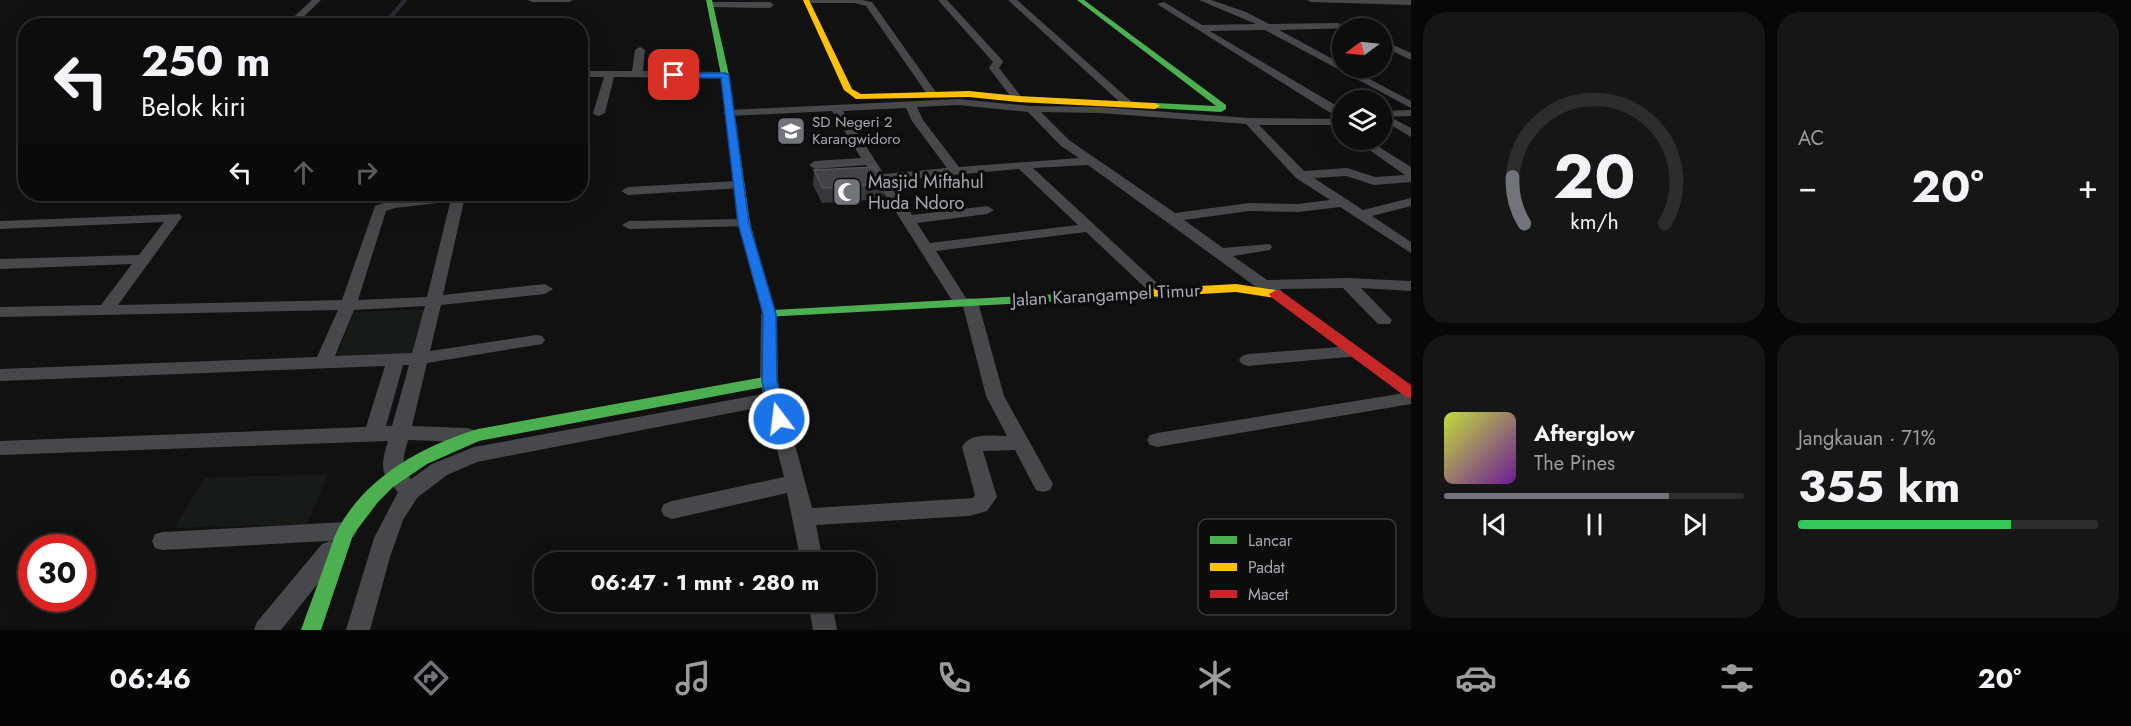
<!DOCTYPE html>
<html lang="id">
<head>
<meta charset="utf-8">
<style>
	body { margin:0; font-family:Jost,sans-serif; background:#161617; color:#f1f3f6; height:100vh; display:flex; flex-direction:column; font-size:22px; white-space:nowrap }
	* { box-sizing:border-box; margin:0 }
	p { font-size:20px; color:#9a9c9e }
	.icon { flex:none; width:33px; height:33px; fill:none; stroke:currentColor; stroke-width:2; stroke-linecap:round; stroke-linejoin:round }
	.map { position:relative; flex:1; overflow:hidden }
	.panel { display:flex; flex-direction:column; gap:12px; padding:12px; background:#070708; width:720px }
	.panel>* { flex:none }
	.banner { position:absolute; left:18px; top:18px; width:570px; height:183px; border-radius:24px; box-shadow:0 6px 24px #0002,0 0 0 2px #2d2d2e; background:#0d0d0e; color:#f1f3f6; overflow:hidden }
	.needle { width:39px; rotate:255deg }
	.buttons { position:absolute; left:1332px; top:18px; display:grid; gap:12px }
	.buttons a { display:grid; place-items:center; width:60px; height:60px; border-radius:50%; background:#0d0d0e; box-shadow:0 6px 24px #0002,0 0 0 2px #2d2d2e; font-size:30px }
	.speed { position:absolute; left:18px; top:534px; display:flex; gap:12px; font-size:30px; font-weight:700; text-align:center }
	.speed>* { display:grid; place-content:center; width:78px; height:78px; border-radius:50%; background:#0d0d0e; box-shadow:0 6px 24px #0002,0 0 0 2px #2d2d2e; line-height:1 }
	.speed .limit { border:9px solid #d22; background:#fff; color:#111 }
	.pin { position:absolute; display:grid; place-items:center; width:51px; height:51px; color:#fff; margin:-26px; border-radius:12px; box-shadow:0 3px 9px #0006 }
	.me { position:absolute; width:66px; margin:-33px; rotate:345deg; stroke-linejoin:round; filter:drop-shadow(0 0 4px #0008) }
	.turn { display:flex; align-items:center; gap:21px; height:126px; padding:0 24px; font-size:27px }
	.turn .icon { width:78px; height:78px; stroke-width:2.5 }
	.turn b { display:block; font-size:42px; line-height:51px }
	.lanes { display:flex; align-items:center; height:57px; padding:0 24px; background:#0003; justify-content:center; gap:30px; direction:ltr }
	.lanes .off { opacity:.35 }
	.big { font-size:45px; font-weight:700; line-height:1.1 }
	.panel .widget { flex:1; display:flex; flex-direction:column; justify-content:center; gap:9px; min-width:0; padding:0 21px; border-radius:24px; background:#161617 }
	.panel .dial { align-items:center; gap:0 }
	.dial svg { height:156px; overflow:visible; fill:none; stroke:#2d2d2e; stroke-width:7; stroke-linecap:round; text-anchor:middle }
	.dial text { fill:#f1f3f6; stroke:none }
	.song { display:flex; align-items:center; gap:18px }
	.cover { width:72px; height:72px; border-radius:9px; background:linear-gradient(135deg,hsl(70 70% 55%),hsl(280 70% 35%)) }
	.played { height:6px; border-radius:3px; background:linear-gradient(90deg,#71747a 75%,#2d2d2e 75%) }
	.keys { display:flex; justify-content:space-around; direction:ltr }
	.heat { display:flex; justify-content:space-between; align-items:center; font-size:33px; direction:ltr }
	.charge { height:9px; border-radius:4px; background:linear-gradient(90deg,#34c759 71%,#2d2d2e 0) }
	.panel .tiles { flex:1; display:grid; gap:12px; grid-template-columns:repeat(2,1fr) }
	.trip { position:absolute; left:534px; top:552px; width:342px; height:60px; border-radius:24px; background:#0d0d0e; box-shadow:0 6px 24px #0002,0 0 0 2px #2d2d2e; font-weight:700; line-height:60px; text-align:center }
	.menu { display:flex; height:96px; justify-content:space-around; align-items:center; background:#050506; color:#9a9c9e }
	.menu .icon { width:42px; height:42px }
	.menu .current { color:#71747a }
	.menu b { font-size:27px; color:#f1f3f6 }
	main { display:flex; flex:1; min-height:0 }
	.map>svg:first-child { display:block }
	.green { fill:#171b17 }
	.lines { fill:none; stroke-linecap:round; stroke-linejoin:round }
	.stream { stroke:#272d32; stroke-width:4 }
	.street { fill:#46484b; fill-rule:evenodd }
	.fast { fill:#4caf50; fill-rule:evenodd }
	.slow { fill:#ffc107; fill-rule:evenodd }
	.jam { fill:#c62828; fill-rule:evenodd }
	.wall { fill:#37383b }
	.building { fill:#434448; stroke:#525458; stroke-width:1.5 }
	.route { fill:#1a73e8; stroke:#114b97; stroke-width:1.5 }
	.labels { text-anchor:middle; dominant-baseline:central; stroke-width:6; stroke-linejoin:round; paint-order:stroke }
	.far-poi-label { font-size:15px; fill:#a4a9b2; stroke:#0c0c0d; text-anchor:start }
	.poi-label { font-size:18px; fill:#a4a9b2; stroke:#0c0c0d; text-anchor:start }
	.street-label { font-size:18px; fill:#a4a9b2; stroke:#0c0c0d }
	.key { fill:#0c0c0d; stroke:#3a3b3f; stroke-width:1.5 }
	.key-label { font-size:16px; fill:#a4a9b2 }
</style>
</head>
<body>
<main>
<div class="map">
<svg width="1411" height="630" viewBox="0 0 1411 630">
	<rect width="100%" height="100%" fill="#111112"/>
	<!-- green -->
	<g class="green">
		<path d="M425 310 411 354 337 356 354 312Z"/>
		<path d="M328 474 307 524 174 528 204 478Z"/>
	</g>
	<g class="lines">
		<!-- stream -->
		<path class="stream" d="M389 19 405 0"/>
		<!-- street -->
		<g class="street">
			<path d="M312 0H321L294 26H284Z"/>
			<path d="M528 0H573L569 2H532Z"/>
			<path d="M804 0H862L872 2 938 95 937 97H929L866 6 855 3H807Z"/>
			<path d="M938 0H947L1002 60 1003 62 999 68 1023 99 1022 101H1014L989 68 993 62Z"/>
			<path d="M1008 0H1017L1133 103V107H1125Z"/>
			<path d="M1199 0H1211L1246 12 1269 24 1336 23 1353 26 1354 28 1279 30 1342 64V68H1349L1411 101V108L1265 30 1210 31 1342 109V116L1329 112 1157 4 1164 2 1202 25 1256 24Z"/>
			<path d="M1307 0H1411V5L1311 2Z"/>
			<path d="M710 2H770L774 5 770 8 707 7V3Z"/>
			<path d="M1382 40 1411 53V60L1382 46Z"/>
			<path d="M640 47 645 50 643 71 725 72 730 75 725 78 614 77 605 113 599 116 595 115 593 113 604 77H580V71H632L635 50Z"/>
			<path d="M958 99 1031 106 1100 107 1249 118 1342 119V125H1259L1304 171 1347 168 1375 177 1405 175 1355 140H1368L1411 167V182L1374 185 1346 176 1314 178 1363 210 1411 198V206L1372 216 1411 242V253L1340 207 1298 212 1249 211 1184 220 1223 248 1270 244 1272 247 1270 250 1233 256 1267 280 1347 278 1411 281V291L1361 288 1392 320 1390 324H1378L1343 288 1280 289 1284 294 1282 297H1270L1088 165 1033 168 1169 294 1161 299 1155 297 1086 232 936 251 966 298 976 299 978 302 1004 396 1053 484 1050 490 1043 492 1036 490 1015 450 983 451 997 497 987 511 969 516 816 525 823 562H801L787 493 672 519 664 516 661 510 664 504 672 501 784 477 766 406 477 462 447 475 417 498 403 520 390 557 370 630H346L374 538 398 492C379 473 381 465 388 441L0 455V441L366 427 385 366 0 381V369L317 357 338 310 0 317V307L101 305 132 264 0 269V259L139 255 164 222 0 229V221L180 214 182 217 118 305 342 300 375 206C393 199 450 187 464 201L443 295 545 284 553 289 545 294 441 305 430 351 536 335 542 336 545 340 542 344 536 345 427 363 412 426 467 428 474 430 477 435 474 440 467 442 408 440C404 455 399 467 411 479L432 464 474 447 763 394 760 381 761 314 769 309 777 314 778 381 812 508 973 498 975 495 962 447C970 432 993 436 1007 436L986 396 963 306 955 305 953 302 866 165 815 169 809 165 815 161 861 158 832 111 729 116 723 113 729 110ZM958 105 1028 112 1061 146 1079 158 959 167 923 120 917 107ZM906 108 912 121 947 168 884 174 843 111ZM1041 112 1100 113 1246 124 1296 178 1330 200 1298 204 1249 203 1175 213 1069 140ZM1019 169 1078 225 930 243 917 223 987 214 994 210 987 206 912 215 889 181ZM447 202 450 203 427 297 358 300 386 211 395 208ZM425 306 412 353 335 356 354 310ZM403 365H409L392 426H386Z"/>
			<path d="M1411 110V116L1382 117V111Z"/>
			<path d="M1392 118 1411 128V137L1388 123V119Z"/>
			<path d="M737 181 744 185 742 188 628 195 621 191 628 187Z"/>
			<path d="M744 219 749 220 751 223 749 226 629 229 622 225 629 221Z"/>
			<path d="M1353 346 1359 348 1362 352 1359 356 1248 366 1242 364 1239 360 1242 356 1248 354Z"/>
			<path d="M1411 392V404L1157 447 1150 445 1147 440 1150 435 1157 433Z"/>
			<path d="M346 522 354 525 357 531 354 537 346 540 163 550 155 548 152 541 155 534 163 532Z"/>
			<path d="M330 541 338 544 341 551 338 558 281 630H254L257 622 322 544Z"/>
			<path d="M808 602H832L837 630H813Z"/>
		</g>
		<!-- fast -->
		<g class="fast">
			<path d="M706 0H712L729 75 750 223 774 310 1058 294 1065 298 1063 301 764 317 738 223 721 75Z"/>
			<path d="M1077 0H1084L1226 105V109L1221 112 1152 108V104L1155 103 1216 106Z"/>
			<path d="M769 376 774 377 776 381 774 385 479 441 427 464 393 487 378 502 353 535 321 630H301C309 607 318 584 326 561 330 551 332 541 337 531 365 477 422 446 478 429Z"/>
		</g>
		<!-- slow -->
		<g class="slow">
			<path d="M803 0H809L852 89 861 94 969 91 1018 96 1155 103 1160 106 1155 109 1018 102 969 97 856 99 844 90Z"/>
			<path d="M1236 284 1276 290 1283 294 1276 298 1236 292 1058 302 1051 298 1058 294Z"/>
		</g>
		<!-- jam -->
		<path class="jam" d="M1276 290 1281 291 1411 385V398L1406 397 1271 297 1269 294Z"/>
	</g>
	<!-- wall -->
	<path class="wall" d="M814 170 885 184 883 199 822 203 813 185Z"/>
	<!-- building -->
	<path class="building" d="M874 167 885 184 823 188 814 170Z"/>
	<!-- route -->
	<path class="route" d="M671 73H725L729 75 749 223 776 314 777 381 787 419 785 423H774L771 419 762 381 763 314 738 223 721 78H674L669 75Z"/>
	<!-- icons -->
	<defs>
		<g id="school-square" transform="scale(1.5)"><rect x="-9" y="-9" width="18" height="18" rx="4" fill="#71747a" stroke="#0c0c0d"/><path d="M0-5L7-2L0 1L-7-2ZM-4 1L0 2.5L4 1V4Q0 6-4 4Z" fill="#fff"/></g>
		<g id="mosque-square" transform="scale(1.5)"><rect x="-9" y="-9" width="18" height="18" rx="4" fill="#71747a" stroke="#0c0c0d"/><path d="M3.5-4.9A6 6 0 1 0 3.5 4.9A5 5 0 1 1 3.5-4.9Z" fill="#fff"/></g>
	</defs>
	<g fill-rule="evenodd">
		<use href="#school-square" x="791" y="131"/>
		<use href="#mosque-square" x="847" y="192"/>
	</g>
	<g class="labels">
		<!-- far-poi labels -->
		<g class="far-poi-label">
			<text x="812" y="122">SD Negeri 2<tspan x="812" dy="17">Karangwidoro</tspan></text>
		</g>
		<!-- poi labels -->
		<g class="poi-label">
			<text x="868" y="182">Masjid Miftahul<tspan x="868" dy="21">Huda Ndoro</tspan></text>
		</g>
		<!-- street labels -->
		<g class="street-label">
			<text transform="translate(1106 295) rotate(-3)">Jalan Karangampel Timur</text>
		</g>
	</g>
	<!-- legend -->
	<rect x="1198" y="519" width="198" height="96" rx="9" class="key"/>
	<rect x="1210" y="536" width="27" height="8" fill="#4caf50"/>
	<rect x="1210" y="563" width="27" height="8" fill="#ffc107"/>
	<rect x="1210" y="590" width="27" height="8" fill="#c62828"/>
	<g class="key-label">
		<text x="1248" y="546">Lancar</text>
		<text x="1248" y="573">Padat</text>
		<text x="1248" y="600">Macet</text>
	</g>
</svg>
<div class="buttons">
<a><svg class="needle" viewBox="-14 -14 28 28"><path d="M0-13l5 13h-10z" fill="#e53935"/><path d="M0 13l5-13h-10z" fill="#9a9c9e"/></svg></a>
<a><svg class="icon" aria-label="layers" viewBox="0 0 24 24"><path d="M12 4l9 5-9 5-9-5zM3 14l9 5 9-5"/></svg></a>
</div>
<div class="speed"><div class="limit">30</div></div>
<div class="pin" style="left:674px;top:75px;background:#d93025"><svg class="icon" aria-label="arrive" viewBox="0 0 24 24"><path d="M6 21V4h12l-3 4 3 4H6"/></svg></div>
<svg class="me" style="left:779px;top:419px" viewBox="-20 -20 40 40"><circle r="17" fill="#1a73e8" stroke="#fff" stroke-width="3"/><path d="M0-11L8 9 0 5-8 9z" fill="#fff"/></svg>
<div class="trip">06:47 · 1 mnt · 280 m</div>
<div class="banner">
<div class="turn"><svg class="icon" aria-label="left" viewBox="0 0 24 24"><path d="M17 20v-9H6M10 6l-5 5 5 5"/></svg><div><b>250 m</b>Belok kiri</div></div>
<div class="lanes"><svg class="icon" aria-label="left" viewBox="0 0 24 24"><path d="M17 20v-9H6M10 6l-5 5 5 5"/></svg><svg class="icon off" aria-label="ahead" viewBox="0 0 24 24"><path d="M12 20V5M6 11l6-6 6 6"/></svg><svg class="icon off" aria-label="right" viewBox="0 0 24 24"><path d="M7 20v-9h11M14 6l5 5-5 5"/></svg></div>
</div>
</div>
<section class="panel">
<div class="tiles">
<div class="widget dial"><svg viewBox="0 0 100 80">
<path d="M14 69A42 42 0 1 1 86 69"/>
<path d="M14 69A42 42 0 0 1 8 45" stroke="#71747a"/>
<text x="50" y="56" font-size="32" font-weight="700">20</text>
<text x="50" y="72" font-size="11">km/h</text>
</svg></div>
<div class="widget"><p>AC</p>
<div class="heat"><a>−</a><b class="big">20°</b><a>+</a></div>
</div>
<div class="widget">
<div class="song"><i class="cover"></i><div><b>Afterglow</b><p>The Pines</p></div></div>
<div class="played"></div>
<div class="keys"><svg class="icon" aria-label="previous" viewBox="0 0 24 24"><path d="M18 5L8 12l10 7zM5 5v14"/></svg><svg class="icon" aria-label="pause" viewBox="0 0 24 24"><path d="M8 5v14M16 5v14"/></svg><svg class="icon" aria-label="next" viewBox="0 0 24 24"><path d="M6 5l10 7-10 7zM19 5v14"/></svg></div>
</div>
<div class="widget"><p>Jangkauan · 71%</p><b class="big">355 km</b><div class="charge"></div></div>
</div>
</section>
</main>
<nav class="menu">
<b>06:46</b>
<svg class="icon current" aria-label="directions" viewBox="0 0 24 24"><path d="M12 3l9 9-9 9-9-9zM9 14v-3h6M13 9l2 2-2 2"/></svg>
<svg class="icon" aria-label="music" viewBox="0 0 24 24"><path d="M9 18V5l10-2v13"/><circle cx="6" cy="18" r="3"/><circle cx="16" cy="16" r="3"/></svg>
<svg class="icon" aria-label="phone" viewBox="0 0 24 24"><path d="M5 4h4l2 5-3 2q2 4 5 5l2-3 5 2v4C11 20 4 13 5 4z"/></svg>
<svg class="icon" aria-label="climate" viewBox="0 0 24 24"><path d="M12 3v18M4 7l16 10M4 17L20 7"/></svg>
<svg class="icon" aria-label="car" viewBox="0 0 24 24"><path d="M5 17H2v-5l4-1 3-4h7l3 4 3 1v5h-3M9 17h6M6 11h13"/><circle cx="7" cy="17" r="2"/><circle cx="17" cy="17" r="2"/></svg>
<svg class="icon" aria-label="filters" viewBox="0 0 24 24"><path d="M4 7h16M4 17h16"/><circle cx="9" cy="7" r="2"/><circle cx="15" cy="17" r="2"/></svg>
<b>20°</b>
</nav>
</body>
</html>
